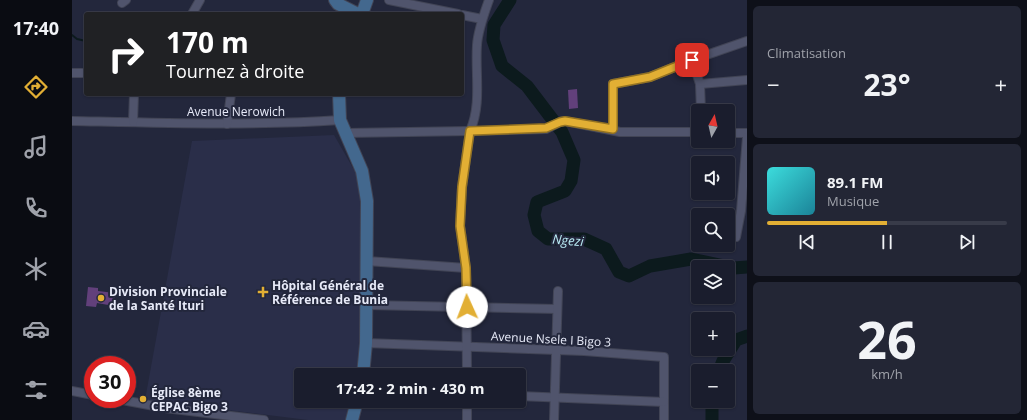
<!DOCTYPE html>
<html lang="fr">
<head>
<meta charset="utf-8">
<style>
	body { margin:0; font-family:"Open Sans",sans-serif; background:#232635; color:#f1f3f6; height:100vh; display:flex; flex-direction:column; font-size:15px; white-space:nowrap }
	* { box-sizing:border-box; margin:0 }
	p { font-size:13px; color:#9fa2aa }
	.icon { flex:none; width:22px; height:22px; fill:none; stroke:currentColor; stroke-width:2; stroke-linecap:round; stroke-linejoin:round }
	.map { position:relative; flex:1; overflow:hidden }
	.details { display:flex; flex-direction:column; gap:6px; padding:6px; background:#0e1019; width:280px }
	.details>* { flex:none }
	.hud { position:absolute; left:12px; top:12px; width:380px; height:84px; border-radius:4px; box-shadow:0 1px 3px #0004,0 0 0 1px #383b49; background:#202124; color:#fff; overflow:hidden }
	.needle { width:26px; rotate:8deg }
	.fabs { position:absolute; left:619px; top:104px; display:grid; gap:8px }
	.fabs a { display:grid; place-items:center; width:44px; height:44px; border-radius:4px; background:#1a1d2d; box-shadow:0 1px 3px #0004,0 0 0 1px #383b49; font-size:20px }
	.speed { position:absolute; left:12px; top:356px; display:flex; gap:8px; font-size:20px; font-weight:700; text-align:center }
	.speed>* { display:grid; place-content:center; width:52px; height:52px; border-radius:50%; background:#1a1d2d; box-shadow:0 1px 3px #0004,0 0 0 1px #383b49; line-height:1 }
	.speed .limit { border:6px solid #d22; background:#fff; color:#111 }
	.pin { position:absolute; display:grid; place-items:center; width:34px; height:34px; color:#fff; margin:-17px; border-radius:8px; box-shadow:0 2px 6px #0006 }
	.me { position:absolute; width:44px; margin:-22px; rotate:358deg; stroke-linejoin:round; filter:drop-shadow(0 0 3px #0008) }
	.turn { display:flex; align-items:center; gap:14px; height:84px; padding:0 16px; font-size:18px }
	.turn .icon { width:52px; height:52px; stroke-width:2.5 }
	.turn b { display:block; font-size:28px; line-height:34px }
	.big { font-size:30px; font-weight:700; line-height:1.1 }
	.details .widget { flex:1; display:flex; flex-direction:column; justify-content:center; gap:6px; min-width:0; padding:0 14px; border-radius:6px; background:#232635 }
	.details .dial { align-items:center; gap:0 }
	.dial b { font-size:52px; line-height:1 }
	.song { display:flex; align-items:center; gap:12px }
	.cover { width:48px; height:48px; border-radius:6px; background:linear-gradient(135deg,hsl(180 70% 55%),hsl(190 70% 35%)) }
	.played { height:4px; border-radius:2px; background:linear-gradient(90deg,#e2af34 50%,#383b49 50%) }
	.keys { display:flex; justify-content:space-around; direction:ltr }
	.heat { display:flex; justify-content:space-between; align-items:center; font-size:22px; direction:ltr }
	.trip { position:absolute; left:222px; top:368px; width:232px; height:40px; border-radius:4px; background:#1a1d2d; box-shadow:0 1px 3px #0004,0 0 0 1px #383b49; font-weight:700; line-height:40px; text-align:center }
	main { display:flex; flex:1; min-height:0 }
	.tab-bar { display:flex; flex-direction:column; width:72px; justify-content:space-around; align-items:center; background:#0a0c12; color:#9fa2aa }
	.tab-bar .icon { width:28px; height:28px }
	.tab-bar .active { color:#e2af34 }
	.tab-bar b { font-size:18px; color:#f1f3f6 }
	.map>svg:first-child { display:block }
	.built { fill:#2a2e49 }
	.lines { fill:none; stroke-linecap:round; stroke-linejoin:round }
	.stream { stroke:#0c1a1d; stroke-width:2 }
	.river { stroke:#0c1a1d; stroke-width:13 }
	.building { fill:#62407b }
	.street-casing { stroke:#414455; stroke-width:10 }
	.secondary-casing { stroke:#414455; stroke-width:14 }
	.street { stroke:#50546c; stroke-width:8 }
	.secondary { stroke:#43688e; stroke-width:12 }
	.route-casing { stroke:#937222; stroke-width:10 }
	.route { stroke:#e2af34; stroke-width:7 }
	.poi-dot { fill:#e2af34; stroke:#23273c; stroke-width:1.5 }
	.labels { text-anchor:middle; dominant-baseline:central; stroke-width:4; stroke-linejoin:round; paint-order:stroke }
	.street-label { font-size:12px; fill:#e7eaf8; stroke:#23273c }
	.poi-label { font-size:12px; font-weight:bold; fill:#e7eaf8; stroke:#23273c; text-anchor:start }
	.water-label { font-size:13px; font-style:italic; fill:#bbedf6; stroke:#23273c }
</style>
</head>
<body>
<main>
<nav class="tab-bar">
<b>17:40</b>
<svg class="icon active" aria-label="directions" viewBox="0 0 24 24"><path d="M12 3l9 9-9 9-9-9zM9 14v-3h6M13 9l2 2-2 2"/></svg>
<svg class="icon" aria-label="music" viewBox="0 0 24 24"><path d="M9 18V5l10-2v13"/><circle cx="6" cy="18" r="3"/><circle cx="16" cy="16" r="3"/></svg>
<svg class="icon" aria-label="phone" viewBox="0 0 24 24"><path d="M5 4h4l2 5-3 2q2 4 5 5l2-3 5 2v4C11 20 4 13 5 4z"/></svg>
<svg class="icon" aria-label="climate" viewBox="0 0 24 24"><path d="M12 3v18M4 7l16 10M4 17L20 7"/></svg>
<svg class="icon" aria-label="car" viewBox="0 0 24 24"><path d="M5 17H2v-5l4-1 3-4h7l3 4 3 1v5h-3M9 17h6M6 11h13"/><circle cx="7" cy="17" r="2"/><circle cx="17" cy="17" r="2"/></svg>
<svg class="icon" aria-label="filters" viewBox="0 0 24 24"><path d="M4 7h16M4 17h16"/><circle cx="9" cy="7" r="2"/><circle cx="15" cy="17" r="2"/></svg>
</nav>
<div class="map">
<svg width="675" height="420" viewBox="0 0 675 420">
	<rect width="100%" height="100%" fill="#23273c"/>
	<!-- built -->
	<path class="built" d="M262 135 285 175 288 200 290 243 287 342 284 375H229V401H278L273 420H236L73 400 120 141Z"/>
	<g class="lines">
		<!-- stream -->
		<path class="stream" d="M0 35 5 39 14 41"/>
		<!-- river -->
		<g class="river">
			<path d="M438 0 422 25 421 40 430 66 455 86 490 132 502 160 499 181 493 191 465 202 462 215 466 231 476 239H512L534 249 547 272 557 276 578 266 619 259 662 268 675 267"/>
			<path d="M647 371 651 361 664 340 675 336"/>
			<path d="M640 401V420"/>
		</g>
	</g>
	<!-- building -->
	<g class="building">
		<path d="M505 89 506 108 497 109 496 90Z"/>
		<path d="M656 174 662 175 659 193H656Z"/>
		<path d="M16 287 26 288V291L43 293 42 306 25 303 24 307 14 306Z"/>
	</g>
	<g class="lines">
		<!-- street casing -->
		<g class="street-casing">
			<g id="street">
				<path d="M317 0 386 14"/>
				<path d="M50 3 54 0"/>
				<path d="M120 14 128 0"/>
				<path d="M390 15 410 19"/>
				<path d="M620 60 628 84 629 111"/>
				<path d="M0 73H14"/>
				<path d="M628 84 675 80"/>
				<path d="M0 121C89 123 178 126 268 120"/>
				<path d="M61 122 62 94"/>
				<path d="M155 124 159 94"/>
				<path d="M541 129V84L578 77 620 60 675 41"/>
				<path d="M274 133 398 131 474 129 488 122 493 121 548 132H626"/>
				<path d="M656 133H675"/>
				<path d="M664 237 669 211 675 137"/>
				<path d="M295 261 394 268"/>
				<path d="M295 305 485 309"/>
				<path d="M294 343 512 351 592 357V420"/>
				<path d="M395 375 394 268 388 226 390 187 398 131C410 104 403 74 405 45 406 30 412 14 417 0"/>
				<path d="M0 391 21 395"/>
				<path d="M447 396 592 402"/>
				<path d="M45 399 93 408 192 420"/>
				<path d="M395 401V420"/>
				<path d="M482 420 486 291"/>
			</g>
		</g>
		<!-- secondary casing -->
		<g class="secondary-casing">
			<g id="secondary">
				<path d="M263 0 266 4 286 14"/>
				<path d="M290 14 295 0"/>
				<path d="M267 94 268 120 290 171 295 201 294 343 291 375"/>
				<path d="M280 420 285 401"/>
			</g>
		</g>
		<!-- street -->
		<use href="#street" class="street"/>
		<!-- secondary -->
		<use href="#secondary" class="secondary"/>
	</g>
	<g class="lines">
		<!-- route casing -->
		<g class="route-casing">
			<path id="route" d="M395 307 394 268 388 226 390 187 398 131 474 128 488 122 493 121 541 129V84L578 77 620 60"/>
		</g>
		<!-- route -->
		<use href="#route" class="route"/>
	</g>
	<!-- markers -->
	<g class="poi-dot">
		<path d="M189 286h4v4h4v4h-4v4h-4v-4h-4v-4h4z"/>
		<circle cx="29" cy="298" r="4"/>
		<circle cx="71" cy="399" r="4"/>
	</g>
	<g class="labels">
		<!-- street labels -->
		<g class="street-label">
			<text x="164" y="111">Avenue Nerowich</text>
			<text transform="translate(479 339) rotate(3)">Avenue Nsele I Bigo 3</text>
		</g>
		<!-- poi labels -->
		<g class="poi-label">
			<text x="200" y="285">Hôpital Général de<tspan x="200" dy="14">Référence de Bunia</tspan></text>
			<text x="37" y="291">Division Provinciale<tspan x="37" dy="14">de la Santé Ituri</tspan></text>
			<text x="79" y="392">Église 8ème<tspan x="79" dy="14">CEPAC Bigo 3</tspan></text>
		</g>
		<!-- water labels -->
		<g class="water-label">
			<text transform="translate(496 240) rotate(5)">Ngezi</text>
		</g>
	</g>
</svg>
<div class="fabs">
<a><svg class="needle" viewBox="-14 -14 28 28"><path d="M0-13l5 13h-10z" fill="#e53935"/><path d="M0 13l5-13h-10z" fill="#9fa2aa"/></svg></a>
<a><svg class="icon" aria-label="sound" viewBox="0 0 24 24"><path d="M4 9h4l5-4v14l-5-4H4zM17 9q2 3 0 6"/></svg></a>
<a><svg class="icon" aria-label="search" viewBox="0 0 24 24"><circle cx="10" cy="10" r="6"/><path d="M15 15l6 6"/></svg></a>
<a><svg class="icon" aria-label="layers" viewBox="0 0 24 24"><path d="M12 4l9 5-9 5-9-5zM3 14l9 5 9-5"/></svg></a>
<a>+</a>
<a>−</a>
</div>
<div class="speed"><div class="limit">30</div></div>
<div class="pin" style="left:620px;top:60px;background:#d93025"><svg class="icon" aria-label="arrive" viewBox="0 0 24 24"><path d="M6 21V4h12l-3 4 3 4H6"/></svg></div>
<svg class="me" style="left:395px;top:307px" viewBox="-20 -20 40 40"><circle r="19" fill="#fff"/><path d="M0-13L10 11 0 6-10 11z" fill="#e2af34"/></svg>
<div class="trip">17:42 · 2 min · 430 m</div>
<div class="hud">
<div class="turn"><svg class="icon" aria-label="right" viewBox="0 0 24 24"><path d="M7 20v-9h11M14 6l5 5-5 5"/></svg><div><b>170 m</b>Tournez à droite</div></div>
</div>
</div>
<section class="details">
<div class="widget"><p>Climatisation</p>
<div class="heat"><a>−</a><b class="big">23°</b><a>+</a></div>
</div>
<div class="widget">
<div class="song"><i class="cover"></i><div><b>89.1 FM</b><p>Musique</p></div></div>
<div class="played"></div>
<div class="keys"><svg class="icon" aria-label="previous" viewBox="0 0 24 24"><path d="M18 5L8 12l10 7zM5 5v14"/></svg><svg class="icon" aria-label="pause" viewBox="0 0 24 24"><path d="M8 5v14M16 5v14"/></svg><svg class="icon" aria-label="next" viewBox="0 0 24 24"><path d="M6 5l10 7-10 7zM19 5v14"/></svg></div>
</div>
<div class="widget dial"><b>26</b><p>km/h</p></div>
</section>
</main>
</body>
</html>
